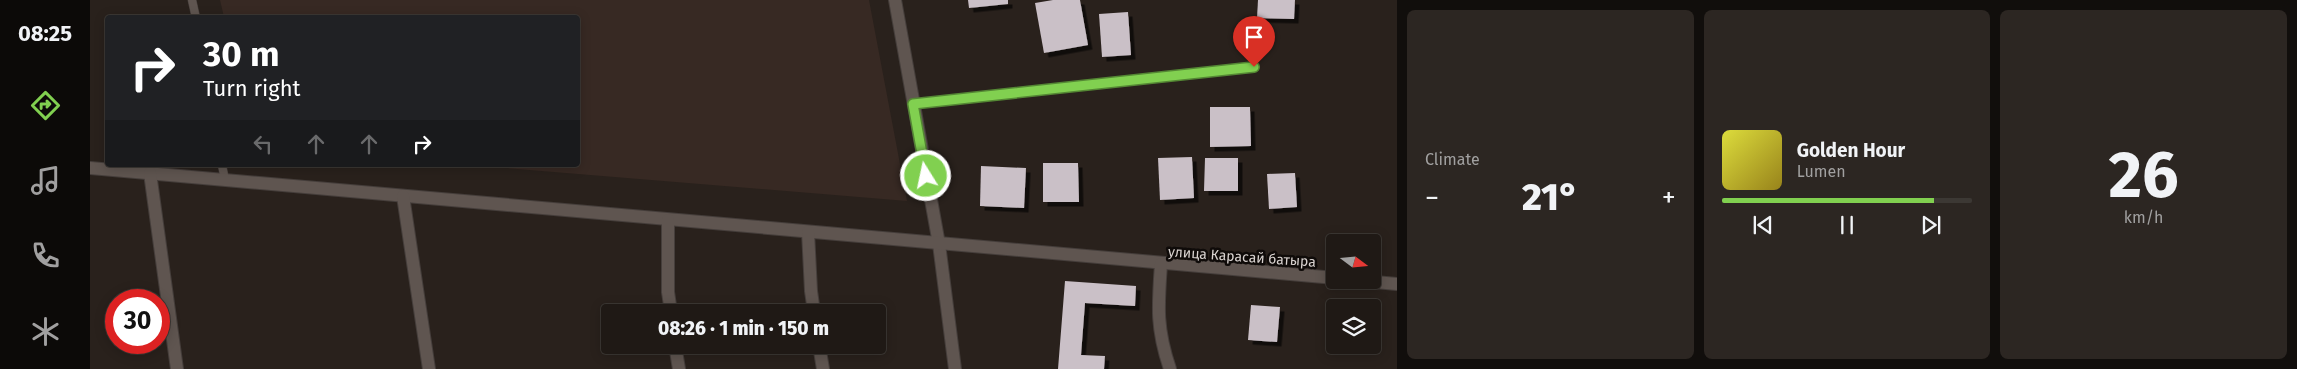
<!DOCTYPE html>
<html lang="en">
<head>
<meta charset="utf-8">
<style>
	body { margin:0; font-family:"Fira Sans",sans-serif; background:#2c2622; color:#f1f3f6; height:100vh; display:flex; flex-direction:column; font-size:19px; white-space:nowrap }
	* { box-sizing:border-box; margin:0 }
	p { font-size:16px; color:#a1a0a0 }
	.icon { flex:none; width:28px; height:28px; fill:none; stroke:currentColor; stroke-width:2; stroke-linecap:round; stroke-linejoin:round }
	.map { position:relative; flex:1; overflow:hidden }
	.drawer { display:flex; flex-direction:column; gap:10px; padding:10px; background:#110e0c; width:900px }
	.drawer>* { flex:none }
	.top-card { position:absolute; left:15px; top:15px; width:475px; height:152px; border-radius:5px; box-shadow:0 2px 12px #0003,0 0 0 1px #3c3834; background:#202124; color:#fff; overflow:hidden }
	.needle { width:32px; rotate:106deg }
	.buttons { position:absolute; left:1236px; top:234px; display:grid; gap:10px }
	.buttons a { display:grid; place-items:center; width:55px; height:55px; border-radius:5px; background:#1f1915; box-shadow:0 2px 12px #0003,0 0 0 1px #3c3834; font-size:25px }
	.speed { position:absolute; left:15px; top:289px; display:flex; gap:10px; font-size:25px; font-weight:700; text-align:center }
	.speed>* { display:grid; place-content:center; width:65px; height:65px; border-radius:50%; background:#1f1915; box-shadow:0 2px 12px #0003,0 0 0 1px #3c3834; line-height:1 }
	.speed .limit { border:8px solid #d22; background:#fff; color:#111 }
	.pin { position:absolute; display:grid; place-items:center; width:42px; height:42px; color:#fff; margin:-51px -21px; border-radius:50% 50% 50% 0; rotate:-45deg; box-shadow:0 0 5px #0007 }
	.pin .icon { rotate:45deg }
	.me { position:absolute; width:55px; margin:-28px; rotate:350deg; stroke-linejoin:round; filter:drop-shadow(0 0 4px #0008) }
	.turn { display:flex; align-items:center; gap:18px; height:105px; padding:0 15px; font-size:22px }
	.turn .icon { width:65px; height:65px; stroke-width:2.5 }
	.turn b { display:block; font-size:35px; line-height:42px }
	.lanes { display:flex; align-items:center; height:48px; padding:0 15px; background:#0003; justify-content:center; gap:25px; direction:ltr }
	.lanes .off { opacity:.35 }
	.big { font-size:38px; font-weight:800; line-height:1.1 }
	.drawer .card { flex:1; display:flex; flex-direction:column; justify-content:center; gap:8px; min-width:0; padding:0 18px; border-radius:8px; background:#2c2622 }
	.drawer .dial { align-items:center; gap:0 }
	.dial b { font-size:65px; line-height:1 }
	.song { display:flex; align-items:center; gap:15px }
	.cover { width:60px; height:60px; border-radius:8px; background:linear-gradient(135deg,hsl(60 70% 55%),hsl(50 70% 35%)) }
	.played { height:5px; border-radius:2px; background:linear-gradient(90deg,#81d050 85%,#3c3834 85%) }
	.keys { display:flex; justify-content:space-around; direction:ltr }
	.heat { display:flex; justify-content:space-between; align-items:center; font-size:28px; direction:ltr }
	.drawer .tiles { flex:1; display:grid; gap:10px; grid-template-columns:repeat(3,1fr) }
	.trip { position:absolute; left:511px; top:304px; width:285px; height:50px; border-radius:5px; background:#1f1915; box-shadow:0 2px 12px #0003,0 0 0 1px #3c3834; font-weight:800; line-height:50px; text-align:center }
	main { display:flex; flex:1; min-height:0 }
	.tabs { display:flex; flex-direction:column; width:90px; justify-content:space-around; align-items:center; background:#0c0a08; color:#a1a0a0 }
	.tabs .icon { width:35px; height:35px }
	.tabs .active { color:#81d050 }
	.tabs b { font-size:22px; color:#f1f3f6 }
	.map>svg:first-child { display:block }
	.built { fill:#372923 }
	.building { fill:#cac0c7; filter:url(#shadow) }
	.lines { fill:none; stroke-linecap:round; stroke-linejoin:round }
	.service-casing { stroke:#453e3b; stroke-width:9 }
	.minor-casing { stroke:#453e3b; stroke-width:14 }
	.service { stroke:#5f5550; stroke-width:8 }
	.minor { stroke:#5f5550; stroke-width:12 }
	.route-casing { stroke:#548734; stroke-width:12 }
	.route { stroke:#81d050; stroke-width:9 }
	.labels { text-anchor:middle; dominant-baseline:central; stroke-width:5; stroke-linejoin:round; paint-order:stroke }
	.street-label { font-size:14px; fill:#d8d2cf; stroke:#0f0b09 }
</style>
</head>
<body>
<main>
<nav class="tabs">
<b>08:25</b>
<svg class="icon active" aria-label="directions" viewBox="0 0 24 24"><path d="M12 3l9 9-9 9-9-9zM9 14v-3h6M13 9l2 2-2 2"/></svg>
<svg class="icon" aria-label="music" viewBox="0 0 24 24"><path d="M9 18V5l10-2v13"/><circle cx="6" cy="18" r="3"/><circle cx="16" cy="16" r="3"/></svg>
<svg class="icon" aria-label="phone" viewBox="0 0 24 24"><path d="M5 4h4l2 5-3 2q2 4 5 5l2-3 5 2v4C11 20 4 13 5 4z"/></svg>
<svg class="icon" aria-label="climate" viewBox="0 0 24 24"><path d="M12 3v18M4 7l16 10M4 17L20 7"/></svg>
</nav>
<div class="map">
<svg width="1307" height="369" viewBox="0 0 1307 369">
	<defs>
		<filter id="shadow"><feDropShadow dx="4.5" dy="4.5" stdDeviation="0" flood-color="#0009"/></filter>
	</defs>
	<rect width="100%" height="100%" fill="#29211c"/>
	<!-- built -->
	<path class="built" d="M130 0H779L817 201 379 165H488V18L134 17Z"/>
	<!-- building -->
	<g class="building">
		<path d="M878 0H918V4L879 8Z"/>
		<path d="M963 0H990L998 45 954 53 945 3Z"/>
		<path d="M1168 0H1205L1204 19 1167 18Z"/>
		<path d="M1038 12 1041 55 1012 57 1009 14Z"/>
		<path d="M1120 107H1160L1161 146 1120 147Z"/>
		<path d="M1102 157 1104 198 1070 200 1068 158Z"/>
		<path d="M1115 158H1148V191H1114Z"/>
		<path d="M953 163H988L989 202H953Z"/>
		<path d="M891 166 936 168 934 208 890 206Z"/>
		<path d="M1205 173 1207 207 1179 209 1177 174Z"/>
		<path d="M975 281 1046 286 1045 306 995 303 991 355 1015 356 1014 369H968Z"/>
		<path d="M1161 305 1190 307 1187 342 1158 340Z"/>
	</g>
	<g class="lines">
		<!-- service casing -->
		<g class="service-casing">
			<g id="service">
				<path d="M102 0 106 18"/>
				<path d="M823 104 1165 67"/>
				<path d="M132 165 135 180"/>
			</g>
		</g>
		<!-- minor casing -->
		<g class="minor-casing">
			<g id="minor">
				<path d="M805 0 849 244 865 369"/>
				<path d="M0 168 1245 278"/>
				<path d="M60 173 87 369"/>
				<path d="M313 196 339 369"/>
				<path d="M578 220V292L581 312"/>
				<path d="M718 232 721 291 724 312"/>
				<path d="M1071 264C1068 306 1066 328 1080 369"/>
				<path d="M1264 280 1307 284"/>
				<path d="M585 345 589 369"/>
				<path d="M729 345 733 369"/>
			</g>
		</g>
		<!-- service -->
		<use href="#service" class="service"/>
		<!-- minor -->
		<use href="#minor" class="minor"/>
	</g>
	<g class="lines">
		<!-- route casing -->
		<g class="route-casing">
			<path id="route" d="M836 176 823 104 1164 67"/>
		</g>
		<!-- route -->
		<use href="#route" class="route"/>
	</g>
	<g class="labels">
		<!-- street labels -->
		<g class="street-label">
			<text transform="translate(1152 257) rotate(4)">улица Карасай батыра</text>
		</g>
	</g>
</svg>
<div class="buttons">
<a><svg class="needle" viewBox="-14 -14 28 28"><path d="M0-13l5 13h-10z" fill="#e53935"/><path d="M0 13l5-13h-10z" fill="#a1a0a0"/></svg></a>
<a><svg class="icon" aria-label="layers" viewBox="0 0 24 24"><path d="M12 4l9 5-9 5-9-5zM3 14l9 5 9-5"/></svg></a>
</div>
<div class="speed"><div class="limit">30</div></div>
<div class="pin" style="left:1164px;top:67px;background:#d93025"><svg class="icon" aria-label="arrive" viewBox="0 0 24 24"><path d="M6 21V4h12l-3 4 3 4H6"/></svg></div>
<svg class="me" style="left:836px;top:176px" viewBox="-20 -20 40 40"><circle r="17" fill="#81d050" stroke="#fff" stroke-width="3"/><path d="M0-11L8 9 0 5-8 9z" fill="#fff"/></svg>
<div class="trip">08:26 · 1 min · 150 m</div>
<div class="top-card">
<div class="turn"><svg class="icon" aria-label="right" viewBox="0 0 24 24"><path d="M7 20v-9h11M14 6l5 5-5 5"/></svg><div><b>30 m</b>Turn right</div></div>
<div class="lanes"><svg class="icon off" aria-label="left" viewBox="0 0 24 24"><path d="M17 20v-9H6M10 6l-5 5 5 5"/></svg><svg class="icon off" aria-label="ahead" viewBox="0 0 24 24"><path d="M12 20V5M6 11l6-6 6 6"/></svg><svg class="icon off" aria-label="ahead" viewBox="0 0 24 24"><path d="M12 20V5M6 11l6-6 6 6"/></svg><svg class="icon" aria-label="right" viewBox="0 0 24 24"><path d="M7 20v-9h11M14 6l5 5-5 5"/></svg></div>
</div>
</div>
<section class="drawer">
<div class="tiles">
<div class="card"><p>Climate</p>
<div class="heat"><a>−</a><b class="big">21°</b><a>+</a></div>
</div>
<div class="card">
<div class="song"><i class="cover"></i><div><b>Golden Hour</b><p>Lumen</p></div></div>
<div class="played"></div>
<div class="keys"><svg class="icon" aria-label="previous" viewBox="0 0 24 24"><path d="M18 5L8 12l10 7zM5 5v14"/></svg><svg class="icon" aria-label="pause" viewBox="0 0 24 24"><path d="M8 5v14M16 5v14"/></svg><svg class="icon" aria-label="next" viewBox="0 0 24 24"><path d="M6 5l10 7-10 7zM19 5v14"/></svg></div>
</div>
<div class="card dial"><b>26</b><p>km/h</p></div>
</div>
</section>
</main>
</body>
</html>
